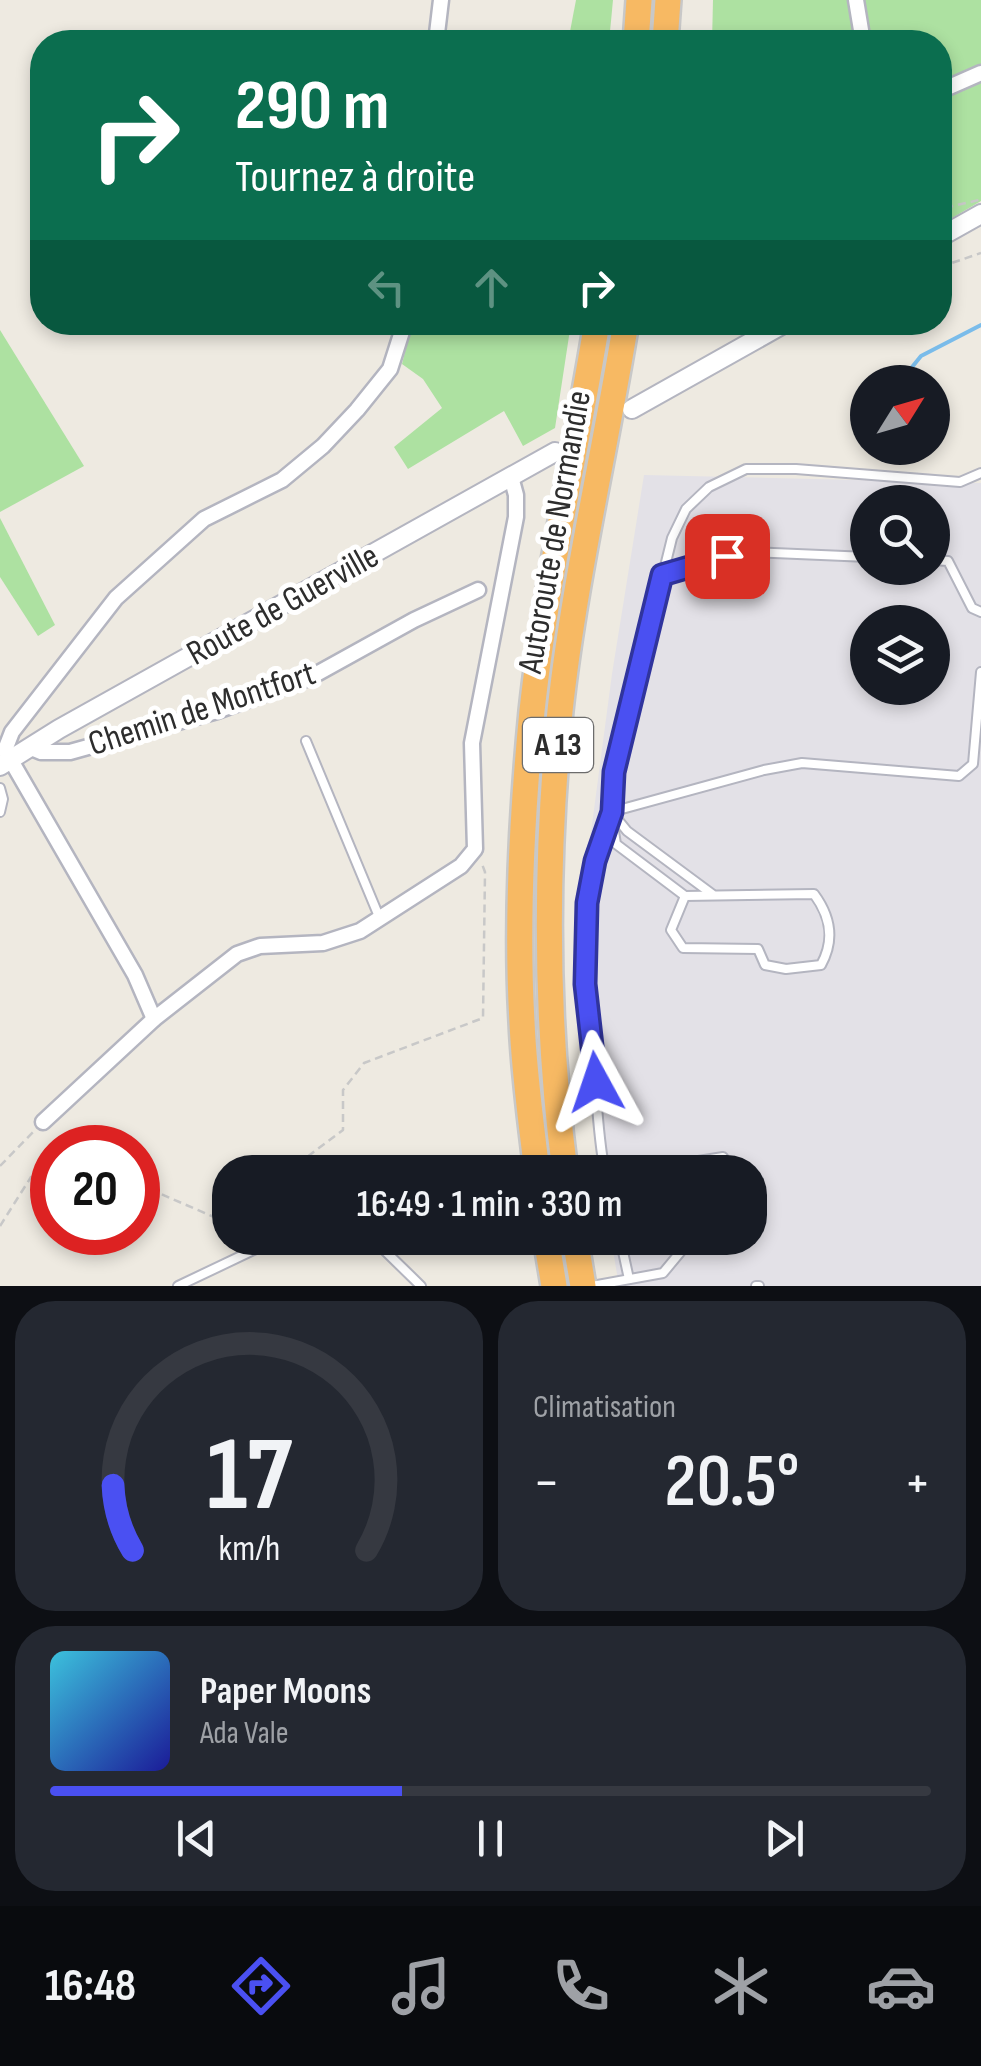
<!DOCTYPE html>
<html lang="fr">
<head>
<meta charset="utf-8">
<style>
	body { margin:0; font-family:"Sofia Sans Condensed",sans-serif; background:#242831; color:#f1f3f6; height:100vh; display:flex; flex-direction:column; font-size:38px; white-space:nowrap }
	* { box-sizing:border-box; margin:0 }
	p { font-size:32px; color:#9ea1a6 }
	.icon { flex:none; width:55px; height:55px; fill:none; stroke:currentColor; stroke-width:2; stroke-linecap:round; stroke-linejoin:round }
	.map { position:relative; height:1286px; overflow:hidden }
	.sheet { display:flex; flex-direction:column; gap:15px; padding:15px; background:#0d0f14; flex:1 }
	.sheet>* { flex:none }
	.hud { position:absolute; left:30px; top:30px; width:922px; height:305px; border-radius:40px; box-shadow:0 5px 15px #0003; background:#0b6e4f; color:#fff; overflow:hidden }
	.needle { width:65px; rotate:53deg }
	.tools { position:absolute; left:850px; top:365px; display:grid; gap:20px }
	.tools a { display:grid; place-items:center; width:100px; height:100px; border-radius:50%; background:#171b24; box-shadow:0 5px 15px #0003; font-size:50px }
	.speed { position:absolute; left:30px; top:1125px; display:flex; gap:20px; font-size:50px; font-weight:700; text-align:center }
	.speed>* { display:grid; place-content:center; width:130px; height:130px; border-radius:50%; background:#171b24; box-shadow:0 5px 15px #0003; line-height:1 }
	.speed .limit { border:15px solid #d22; background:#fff; color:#111 }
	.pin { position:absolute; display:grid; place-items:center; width:85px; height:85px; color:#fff; margin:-42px; border-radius:20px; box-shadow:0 5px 15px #0006 }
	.me { position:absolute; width:110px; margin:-55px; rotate:355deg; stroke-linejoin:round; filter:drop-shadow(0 0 8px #0008) }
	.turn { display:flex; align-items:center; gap:35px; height:210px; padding:0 40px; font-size:45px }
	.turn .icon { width:130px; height:130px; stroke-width:2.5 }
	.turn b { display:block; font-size:70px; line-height:85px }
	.lanes { display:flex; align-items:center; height:95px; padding:0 40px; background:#0003; justify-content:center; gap:50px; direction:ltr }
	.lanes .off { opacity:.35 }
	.big { font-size:75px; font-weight:600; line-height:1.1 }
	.sheet .card { flex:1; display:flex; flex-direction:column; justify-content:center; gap:15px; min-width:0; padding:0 35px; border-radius:40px; background:#242831 }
	.sheet .dial { align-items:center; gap:0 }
	.dial svg { height:260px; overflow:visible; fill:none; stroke:#363941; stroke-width:7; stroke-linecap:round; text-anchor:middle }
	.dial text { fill:#f1f3f6; stroke:none }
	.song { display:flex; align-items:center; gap:30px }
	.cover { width:120px; height:120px; border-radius:15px; background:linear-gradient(135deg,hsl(190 70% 55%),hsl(240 70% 35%)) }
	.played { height:10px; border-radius:5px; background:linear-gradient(90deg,#4a50f2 40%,#363941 40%) }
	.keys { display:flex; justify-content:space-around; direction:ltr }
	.heat { display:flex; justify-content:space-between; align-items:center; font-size:55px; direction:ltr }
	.sheet .tiles { flex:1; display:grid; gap:15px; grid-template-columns:1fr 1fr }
	.card:last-child { grid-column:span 2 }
	.trip { position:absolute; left:212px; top:1155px; width:555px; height:100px; border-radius:40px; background:#171b24; box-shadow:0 5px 15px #0003; font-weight:600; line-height:100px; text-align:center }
	.tabs { display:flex; height:160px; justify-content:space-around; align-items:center; background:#090b0e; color:#9ea1a6 }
	.tabs .icon { width:70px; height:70px }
	.tabs .on { color:#4a50f2 }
	.tabs b { font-size:45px; color:#f1f3f6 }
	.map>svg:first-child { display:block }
	.industrial { fill:#e3e1e7; fill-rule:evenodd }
	.green { fill:#ade1a1 }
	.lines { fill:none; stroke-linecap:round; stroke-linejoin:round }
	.stream { stroke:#7abcea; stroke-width:4 }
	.service-casing { stroke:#b4b5c0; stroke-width:12 }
	.minor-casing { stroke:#b4b5c0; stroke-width:19 }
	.tertiary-casing { stroke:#b4b5c0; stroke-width:22 }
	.motorway-casing { stroke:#c8c8c8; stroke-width:30 }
	.path { stroke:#c8c8c8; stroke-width:2.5; stroke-dasharray:8 5; stroke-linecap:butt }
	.service { stroke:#fff; stroke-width:8 }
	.minor { stroke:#fff; stroke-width:14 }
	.tertiary { stroke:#fff; stroke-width:18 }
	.motorway { stroke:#f7b963; stroke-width:25 }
	.route-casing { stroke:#30349d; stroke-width:25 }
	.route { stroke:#4a50f2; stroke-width:18 }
	.labels { text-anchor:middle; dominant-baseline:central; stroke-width:10; stroke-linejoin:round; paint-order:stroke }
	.shield { fill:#fff; stroke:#6c6c6c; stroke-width:2.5 }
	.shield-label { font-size:32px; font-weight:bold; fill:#2d2d2d }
	.street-label { font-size:35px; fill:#2d2d2d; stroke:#fff }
</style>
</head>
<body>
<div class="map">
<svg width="981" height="1286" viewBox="0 0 981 1286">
	<rect width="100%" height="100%" fill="#eeeae1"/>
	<!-- industrial -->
	<path class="industrial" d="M644 475 981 483V1286H619L611 1238H750V1172H601L589 1098 576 945 612 674ZM868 502H932V568H868ZM868 622H932V688H868Z"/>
	<!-- green -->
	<g class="green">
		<path d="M576 0H613L609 42H568Z"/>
		<path d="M713 0H849L857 42H712Z"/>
		<path d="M860 0H981V69L940 86V42H867Z"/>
		<path d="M981 79V201L952 218 940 187V96Z"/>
		<path d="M412 323H571L555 428 523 446 504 411 408 469 394 447 442 408 423 379 402 364Z"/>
		<path d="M0 330 84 466 0 512Z"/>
		<path d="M0 518 55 625 38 636 0 577Z"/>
	</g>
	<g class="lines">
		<!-- stream -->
		<path class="stream" d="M900 382 921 356 981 325"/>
		<!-- service casing -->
		<g class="service-casing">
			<g id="service">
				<path d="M932 560 948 561 972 608 981 612"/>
				<path d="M662 575 747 552 868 557"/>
				<path d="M306 741 380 919"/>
				<path d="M0 788 3 799 0 812"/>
				<path d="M611 812 764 770 802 763 959 776 973 764 981 672"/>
				<path d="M614 815 627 831 712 894"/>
				<path d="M685 896 671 930 683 948 758 949 765 965 786 969 821 965C835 940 831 917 814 894L685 896 616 844 611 812 614 773 672 538 686 509 709 487 746 469H796L960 482 981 473"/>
				<path d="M603 1161 631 1172 723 1157 733 1172"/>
				<path d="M605 1172C598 1138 597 1101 594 1066 585 966 577 914 610 816"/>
				<path d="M354 1238 381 1247 421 1286"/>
				<path d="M620 1238 629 1279"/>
				<path d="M178 1286 279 1238"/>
				<path d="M592 1286 663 1273 692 1238"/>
				<path d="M756 1286H759"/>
			</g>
		</g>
		<!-- minor casing -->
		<g class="minor-casing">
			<g id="minor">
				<path d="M856 0 863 42"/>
				<path d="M436 42 441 0"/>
				<path d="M940 91 981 73"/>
				<path d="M29 747 41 752H70L217 711 311 677 414 620 478 590"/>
				<path d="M154 1019 135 975 5 750 12 732 116 598 204 519 282 480 323 446 357 410 390 369 405 322"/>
				<path d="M43 1122 154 1019 237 954 260 946 323 943 360 931 461 866 475 849 472 743 516 517V495L511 477"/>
			</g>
		</g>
		<!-- tertiary casing -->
		<g class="tertiary-casing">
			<g id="tertiary">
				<path d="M940 237 981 214"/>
				<path d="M632 409 787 322"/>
				<path d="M0 766 59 729 555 452"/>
			</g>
		</g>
		<!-- motorway casing -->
		<g class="motorway-casing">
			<g id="motorway">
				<path d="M636 42 639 0"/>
				<path d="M665 42 668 0"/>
				<path d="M537 1172C531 1122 524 1072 522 1022 516 919 522 814 532 711 546 581 576 452 597 322"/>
				<path d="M565 1172C545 1019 545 865 560 711 574 581 605 452 626 322"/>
				<path d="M546 1238 554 1286"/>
				<path d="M575 1238 583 1286"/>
			</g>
		</g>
		<!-- path -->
		<g class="path">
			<path d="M940 197 944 208 979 200"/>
			<path d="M940 267 981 253"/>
			<path d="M0 1166 34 1131"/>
			<path d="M287 1172 343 1130V1090L364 1063 483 1018 485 872 482 864"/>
			<path d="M138 1184 230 1224"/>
			<path d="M0 1226 31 1177 52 1173"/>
		</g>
		<!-- service -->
		<use href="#service" class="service"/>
		<!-- minor -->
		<use href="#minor" class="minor"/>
		<!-- tertiary -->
		<use href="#tertiary" class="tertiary"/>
		<!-- motorway -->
		<use href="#motorway" class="motorway"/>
	</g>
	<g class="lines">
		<!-- route casing -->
		<g class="route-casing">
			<path id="route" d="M596 1082 585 984 587 903 595 861 612 812 614 772 662 575 727 556"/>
		</g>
		<!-- route -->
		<use href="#route" class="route"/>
	</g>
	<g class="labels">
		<!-- shield labels -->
		<rect class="shield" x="523" y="718" width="70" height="54" rx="8"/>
		<g class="shield-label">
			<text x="558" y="745">A 13</text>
		</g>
		<!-- street labels -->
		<g class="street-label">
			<text transform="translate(555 532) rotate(-80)">Autoroute de Normandie</text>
			<text transform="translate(283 605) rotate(-29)">Route de Guerville</text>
			<text transform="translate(202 709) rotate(-18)">Chemin de Montfort</text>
		</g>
	</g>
</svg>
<div class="tools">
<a><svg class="needle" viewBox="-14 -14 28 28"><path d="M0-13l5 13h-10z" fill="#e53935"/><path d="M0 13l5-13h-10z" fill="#9ea1a6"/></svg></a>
<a><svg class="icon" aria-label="search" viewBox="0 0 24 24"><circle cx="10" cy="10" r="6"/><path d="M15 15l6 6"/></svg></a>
<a><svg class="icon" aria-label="layers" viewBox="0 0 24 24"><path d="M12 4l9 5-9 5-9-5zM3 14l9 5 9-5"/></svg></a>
</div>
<div class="speed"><div class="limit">20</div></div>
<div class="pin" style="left:727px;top:556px;background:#d93025"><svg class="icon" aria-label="arrive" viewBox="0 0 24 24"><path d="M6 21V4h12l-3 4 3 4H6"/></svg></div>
<svg class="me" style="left:596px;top:1082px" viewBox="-20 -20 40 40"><path d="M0-17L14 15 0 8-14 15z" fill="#4a50f2" stroke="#fff" stroke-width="4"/></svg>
<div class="trip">16:49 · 1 min · 330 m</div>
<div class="hud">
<div class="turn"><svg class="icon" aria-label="right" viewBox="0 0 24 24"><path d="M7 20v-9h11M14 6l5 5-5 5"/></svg><div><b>290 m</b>Tournez à droite</div></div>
<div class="lanes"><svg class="icon off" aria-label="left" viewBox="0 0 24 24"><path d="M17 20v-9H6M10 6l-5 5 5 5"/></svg><svg class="icon off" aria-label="ahead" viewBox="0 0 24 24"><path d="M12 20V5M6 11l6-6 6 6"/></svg><svg class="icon" aria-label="right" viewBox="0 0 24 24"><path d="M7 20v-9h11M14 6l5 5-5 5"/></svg></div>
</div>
</div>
<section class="sheet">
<div class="tiles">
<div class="card dial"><svg viewBox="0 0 100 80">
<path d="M14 69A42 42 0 1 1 86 69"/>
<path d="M14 69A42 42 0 0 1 8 49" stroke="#4a50f2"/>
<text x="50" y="56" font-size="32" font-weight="700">17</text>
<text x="50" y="72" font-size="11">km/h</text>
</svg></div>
<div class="card"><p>Climatisation</p>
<div class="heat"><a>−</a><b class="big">20.5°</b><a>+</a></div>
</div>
<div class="card">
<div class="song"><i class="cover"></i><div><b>Paper Moons</b><p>Ada Vale</p></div></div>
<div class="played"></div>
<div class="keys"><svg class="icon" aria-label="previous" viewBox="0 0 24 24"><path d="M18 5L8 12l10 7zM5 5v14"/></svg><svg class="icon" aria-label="pause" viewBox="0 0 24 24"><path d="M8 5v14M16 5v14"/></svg><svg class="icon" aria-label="next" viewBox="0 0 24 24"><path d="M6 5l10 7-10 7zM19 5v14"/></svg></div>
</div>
</div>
</section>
<nav class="tabs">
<b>16:48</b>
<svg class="icon on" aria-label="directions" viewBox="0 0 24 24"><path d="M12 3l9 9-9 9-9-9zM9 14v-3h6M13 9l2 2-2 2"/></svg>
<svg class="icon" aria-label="music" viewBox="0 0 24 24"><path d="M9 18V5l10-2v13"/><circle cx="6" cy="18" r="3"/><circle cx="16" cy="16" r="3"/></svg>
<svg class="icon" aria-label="phone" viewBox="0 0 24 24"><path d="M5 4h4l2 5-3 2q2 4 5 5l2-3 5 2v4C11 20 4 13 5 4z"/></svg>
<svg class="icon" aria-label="climate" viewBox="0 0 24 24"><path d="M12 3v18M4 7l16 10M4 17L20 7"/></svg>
<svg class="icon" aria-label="car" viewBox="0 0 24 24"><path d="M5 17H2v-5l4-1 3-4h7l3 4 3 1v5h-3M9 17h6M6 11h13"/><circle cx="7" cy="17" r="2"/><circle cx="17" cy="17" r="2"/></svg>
</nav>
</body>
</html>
